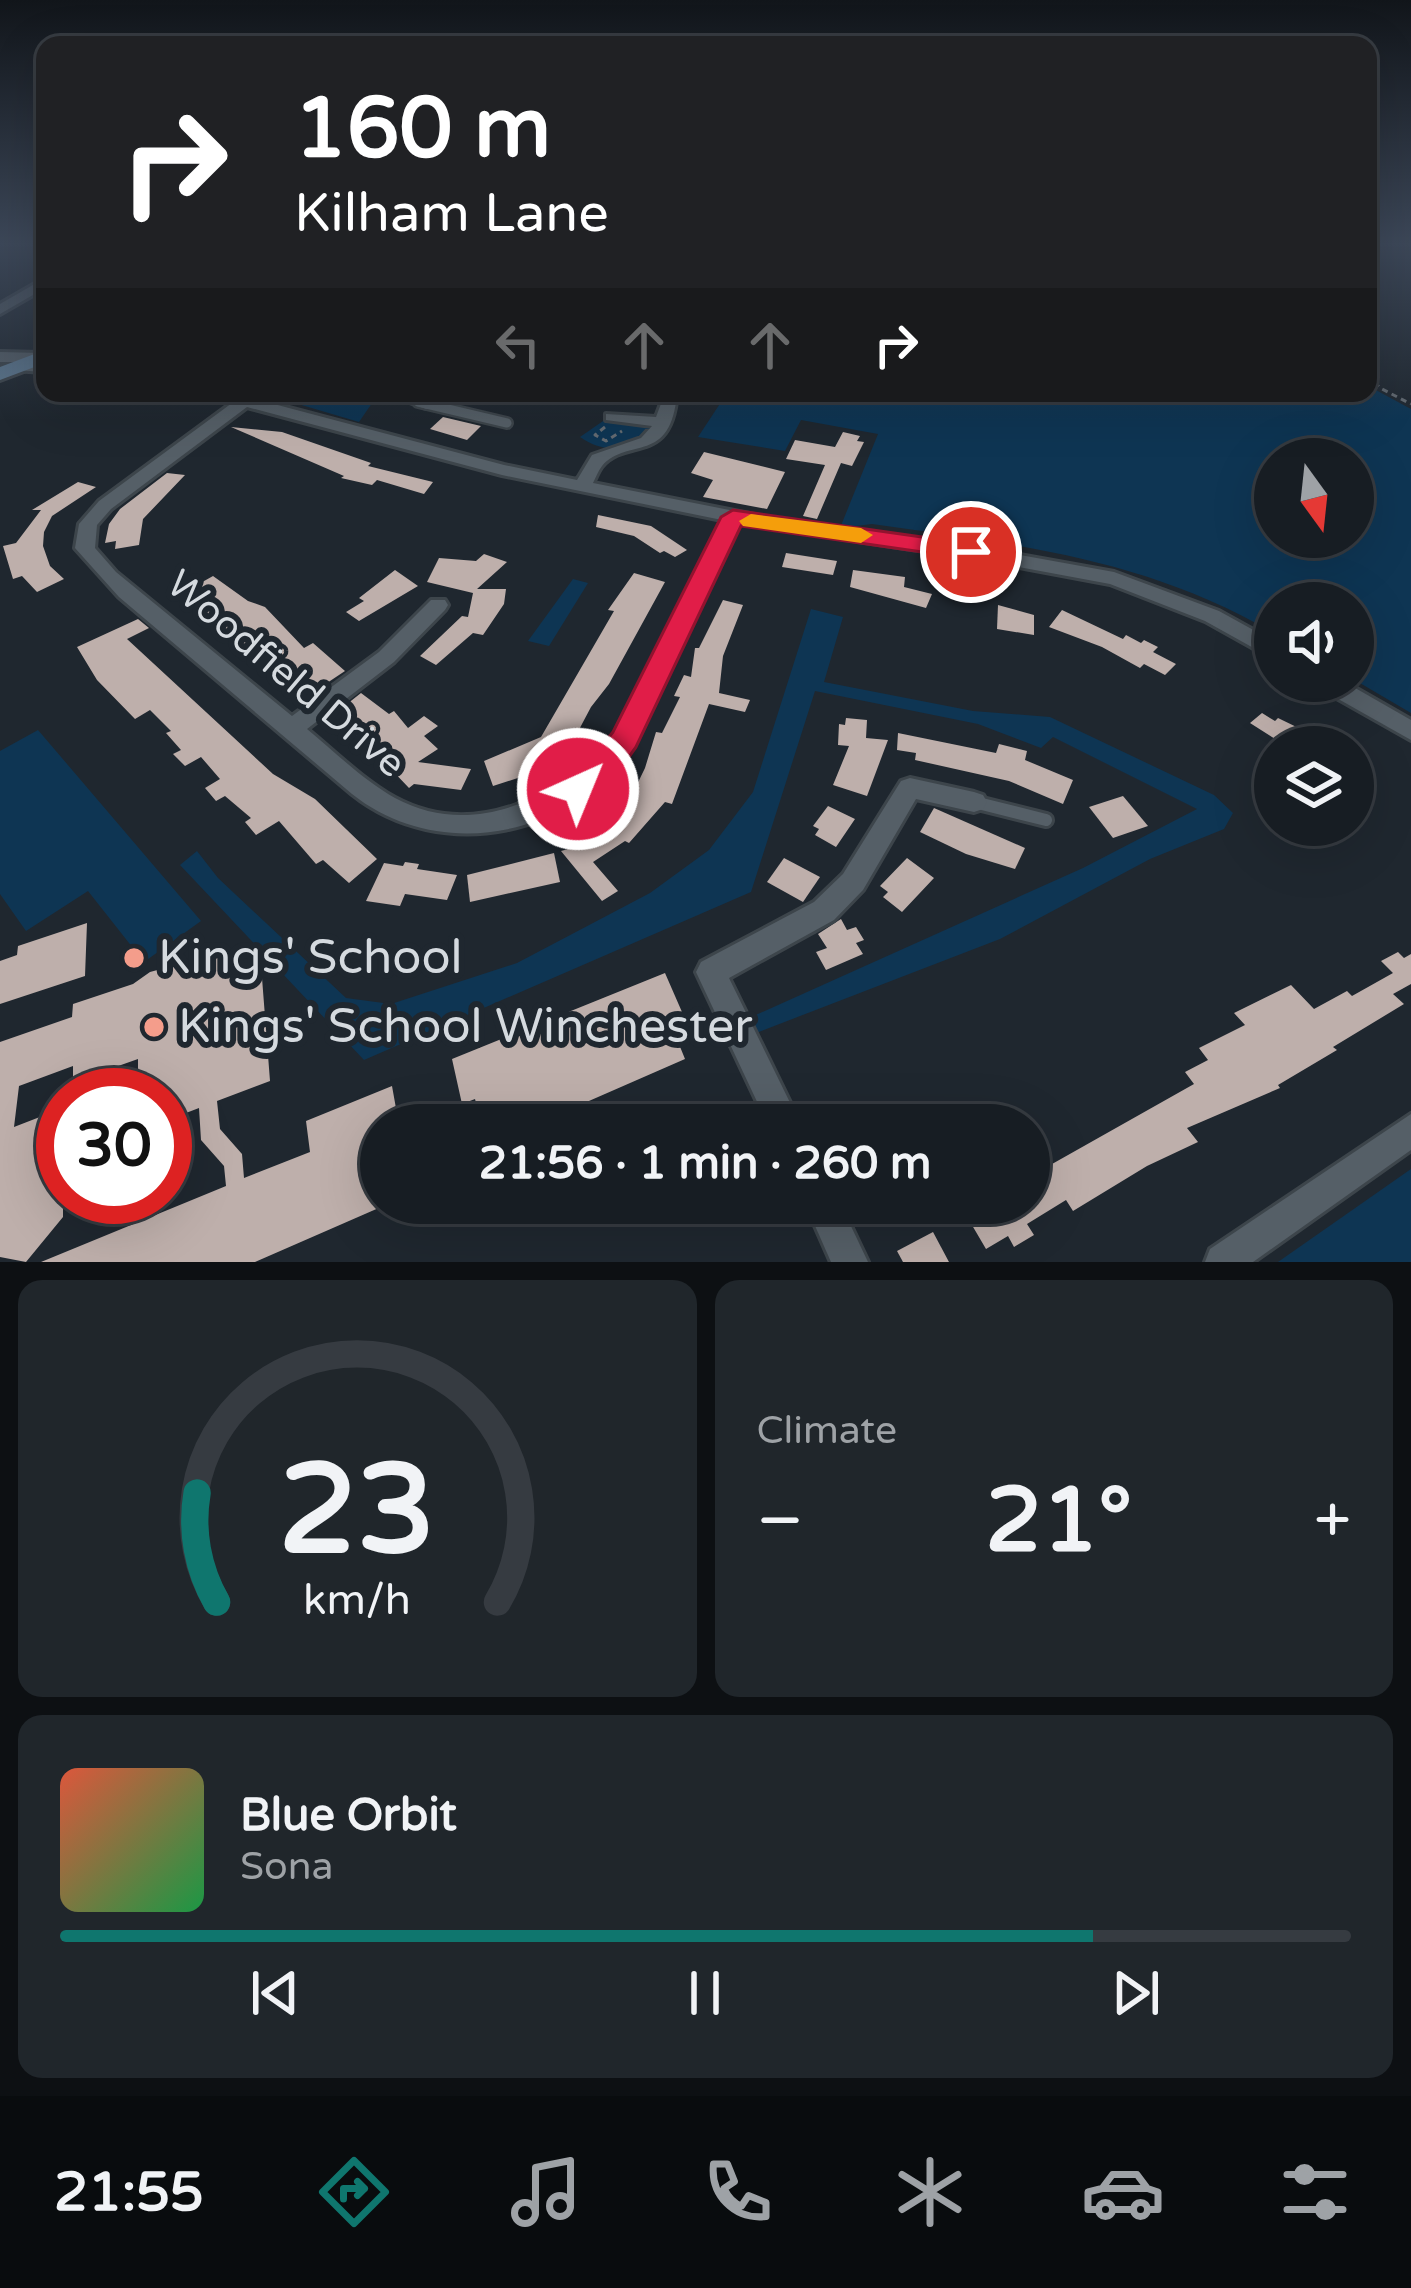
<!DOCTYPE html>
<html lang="en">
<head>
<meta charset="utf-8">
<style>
	body { margin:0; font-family:"Varela Round",sans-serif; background:#20262b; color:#f1f3f6; height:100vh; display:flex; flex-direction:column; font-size:45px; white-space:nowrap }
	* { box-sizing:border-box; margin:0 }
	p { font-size:39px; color:#9ea2a6 }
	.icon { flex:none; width:66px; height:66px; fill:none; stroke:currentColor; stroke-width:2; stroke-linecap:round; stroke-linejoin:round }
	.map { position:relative; height:1262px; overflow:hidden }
	.sheet { display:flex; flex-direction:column; gap:18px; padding:18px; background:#0d1013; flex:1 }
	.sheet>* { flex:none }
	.banner { position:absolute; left:36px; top:36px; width:1341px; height:366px; border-radius:24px; box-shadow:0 12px 48px #0002,0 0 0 3px #363b41; background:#202124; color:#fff; overflow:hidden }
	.needle { width:78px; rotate:165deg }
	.fabs { position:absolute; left:1254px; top:438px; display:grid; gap:24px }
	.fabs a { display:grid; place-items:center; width:120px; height:120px; border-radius:50%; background:#171d23; box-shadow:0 12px 48px #0002,0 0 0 3px #363b41; font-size:60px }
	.speed { position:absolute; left:36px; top:1068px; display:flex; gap:24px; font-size:60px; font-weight:700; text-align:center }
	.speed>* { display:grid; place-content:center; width:156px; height:156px; border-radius:50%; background:#171d23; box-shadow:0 12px 48px #0002,0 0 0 3px #363b41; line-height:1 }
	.speed .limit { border:18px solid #d22; background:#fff; color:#111 }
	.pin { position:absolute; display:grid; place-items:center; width:102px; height:102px; color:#fff; margin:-51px; border:6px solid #fff; border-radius:50%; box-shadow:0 3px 12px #0007 }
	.me { position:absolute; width:132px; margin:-66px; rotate:44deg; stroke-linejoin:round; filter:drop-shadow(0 0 9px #0008) }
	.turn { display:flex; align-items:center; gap:42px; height:252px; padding:0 60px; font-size:54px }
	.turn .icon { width:156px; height:156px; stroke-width:2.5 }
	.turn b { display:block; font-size:84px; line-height:102px }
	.lanes { display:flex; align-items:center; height:114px; padding:0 60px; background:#0003; justify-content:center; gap:60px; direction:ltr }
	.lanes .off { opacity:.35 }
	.big { font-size:90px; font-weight:700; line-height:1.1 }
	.sheet .widget { flex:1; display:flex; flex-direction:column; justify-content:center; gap:18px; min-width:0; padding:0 42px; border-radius:24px; background:#20262b }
	.sheet .dial { align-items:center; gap:0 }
	.dial svg { height:312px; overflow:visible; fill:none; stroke:#363b41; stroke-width:7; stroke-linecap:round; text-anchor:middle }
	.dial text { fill:#f1f3f6; stroke:none }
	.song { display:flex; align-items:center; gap:36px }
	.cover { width:144px; height:144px; border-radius:18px; background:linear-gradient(135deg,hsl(10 70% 55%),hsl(140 70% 35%)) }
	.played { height:12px; border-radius:6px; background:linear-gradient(90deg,#0f766e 80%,#363b41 80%) }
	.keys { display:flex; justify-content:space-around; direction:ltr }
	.heat { display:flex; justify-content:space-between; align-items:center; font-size:66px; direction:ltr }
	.sheet .tiles { flex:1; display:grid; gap:18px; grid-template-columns:1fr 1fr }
	.widget:last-child { grid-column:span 2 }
	.trip { position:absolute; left:360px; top:1104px; width:690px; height:120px; border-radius:60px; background:#171d23; box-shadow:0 12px 48px #0002,0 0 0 3px #363b41; font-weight:700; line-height:120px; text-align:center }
	.tabs { display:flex; height:192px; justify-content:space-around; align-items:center; background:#090c0e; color:#9ea2a6 }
	.tabs .icon { width:84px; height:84px }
	.tabs .on { color:#0f766e }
	.tabs b { font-size:54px; color:#f1f3f6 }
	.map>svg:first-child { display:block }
	.green { fill:#0e3553; fill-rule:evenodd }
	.building { fill:#beafab }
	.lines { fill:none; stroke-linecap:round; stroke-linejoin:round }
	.service-far2-casing { stroke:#3d454b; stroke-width:12 }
	.service-far1-casing { stroke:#3d454b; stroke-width:14 }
	.service-casing { stroke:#3d454b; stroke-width:18 }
	.minor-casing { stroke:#3d454b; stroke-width:6 }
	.tertiary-casing { stroke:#3d454b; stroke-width:6 }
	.secondary-casing { stroke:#3d454b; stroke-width:6 }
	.path { stroke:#636a71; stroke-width:3; stroke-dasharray:6 4.5; stroke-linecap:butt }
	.service-far2 { stroke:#555f67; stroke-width:8 }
	.service-far1 { stroke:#555f67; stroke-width:9 }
	.service { stroke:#555f67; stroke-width:12 }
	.minor { fill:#555f67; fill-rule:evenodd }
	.tertiary { fill:#555f67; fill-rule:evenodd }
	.secondary { fill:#5d788f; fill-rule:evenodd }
	.route { fill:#e11d48; stroke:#92132f; stroke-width:3 }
	.slow { fill:#f59e0b }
	.poi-dot { fill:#f49d8b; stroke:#1f272f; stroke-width:4.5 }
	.labels { text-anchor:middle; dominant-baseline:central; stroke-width:12; stroke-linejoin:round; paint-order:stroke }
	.street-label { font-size:39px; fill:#d5dadf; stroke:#1f272f }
	.near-poi-label { font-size:48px; fill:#d5dadf; stroke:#1f272f; text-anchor:start }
</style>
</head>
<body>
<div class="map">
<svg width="1411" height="1262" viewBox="0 0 1411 1262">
	<rect width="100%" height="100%" fill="#1f272f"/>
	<!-- green -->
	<g class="green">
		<path d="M1368 380 1374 389 1411 409V713L1353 679V603H1275V634C1146 558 1017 545 872 524L840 528 878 434 801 420 785 451 698 437 727 393H1368ZM1275 459H1353V537H1275Z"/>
		<path d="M261 393H379L359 422Z"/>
		<path d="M606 419 657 426C631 446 611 458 580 437Z"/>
		<path d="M573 579 588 583 549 646 528 641Z"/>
		<path d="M811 609 843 617 824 682 973 711 1050 717 1214 795 1233 813 1224 829 1150 859 1000 939 756 1033 749 1018 1083 868 1197 809 1053 737 1041 748 978 724 815 691 751 892 364 1060 180 865 197 851 218 878 346 998 391 1004 517 963 650 893 709 850 753 792Z"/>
		<path d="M38 730 201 921 144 962 88 891 26 931 0 894V751Z"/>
		<path d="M1411 1169V1262H1278Z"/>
	</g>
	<!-- building -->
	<g class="building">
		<path d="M443 417 481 426 467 440 430 429Z"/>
		<path d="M231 427 282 432 371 463 368 466 433 482 424 494 377 480 372 485 341 478 344 476Z"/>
		<path d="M843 432 860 436 857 441 864 442 852 466 841 463 817 519 803 516 825 465 786 459 795 440 835 447Z"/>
		<path d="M704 452 785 472 767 509 703 497 713 480 691 473Z"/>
		<path d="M167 473 185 475 143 519 139 545 115 549 116 541 105 543 109 524 120 509Z"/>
		<path d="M78 482 96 487 52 516 44 532 43 546 50 566 64 579 37 592 22 576 13 579 3 546 16 543 41 510H32Z"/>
		<path d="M598 515 651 526 687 550 675 557 664 551 660 553 634 536 596 527Z"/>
		<path d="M786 553 837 561 833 575 782 567Z"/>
		<path d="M484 554 507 562 477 589H506L504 604 483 635 473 633 436 665 420 656 462 616 468 617 473 593 427 582 439 558 476 561Z"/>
		<path d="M395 570 418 586 359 621 346 612 364 601 359 598Z"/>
		<path d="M853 570 905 577 904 587 932 594 926 608 850 587Z"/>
		<path d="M634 573 665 582 609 684 591 707 573 741 577 745 530 774 493 786 484 761 541 737 614 611 608 610Z"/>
		<path d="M213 576 248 601 265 607 304 648 313 643 345 671 318 689 307 680 296 687 281 677 181 594Z"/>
		<path d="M723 600 743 605 723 656 719 693 750 700 745 712 709 704 672 804 665 802 629 843 625 841 593 862 618 891 602 901 561 851 568 849 564 844 590 828 597 837 627 805 645 768 656 732 662 733 680 697 674 696 684 675 691 677 695 648H699Z"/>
		<path d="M998 605 1034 615V635L997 629Z"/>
		<path d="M1062 610 1123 639 1126 635 1141 643 1144 640 1158 647 1153 652 1176 664 1165 675 1144 664 1140 668 1102 647 1049 627Z"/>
		<path d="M138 619 149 628 127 639 273 774 315 799 377 859 349 883 323 860 316 864 279 821 256 835 245 822 251 818 225 796 216 801 205 788 220 779 201 757 185 766 173 754 181 750 166 733 171 731 150 710 135 719 97 680 77 647Z"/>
		<path d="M361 693 389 714 394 711 408 728 424 716 438 726 424 736 438 749 418 762 471 769 461 790 414 784 409 788 388 766 391 764 341 724 352 716 342 708Z"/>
		<path d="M1262 713 1275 721 1278 718 1311 734 1297 747 1280 742 1250 723Z"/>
		<path d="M846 718 867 720 866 738 888 740 867 796 833 785 849 746 838 745 839 724 845 725Z"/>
		<path d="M898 733 996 753 999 744 1027 751 1025 760 1073 780 1063 804 1009 781 915 760 916 753 897 750Z"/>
		<path d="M1123 796 1148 826 1113 838 1089 807Z"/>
		<path d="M828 806 855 819 836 847 815 835 819 829 813 826Z"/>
		<path d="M934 808 1025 848 1015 869 966 854 920 832Z"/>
		<path d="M554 853 560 882 470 902 467 875Z"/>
		<path d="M784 858 820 877 803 902 767 882Z"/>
		<path d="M907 858 934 878 902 912 883 897 888 892 880 886Z"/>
		<path d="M405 862 419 864 417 869 457 875 447 900 405 894 400 906 366 901 384 863 403 866Z"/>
		<path d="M841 919 847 930 856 927 864 940 856 943 863 954 826 970 816 952 827 948 818 934Z"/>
		<path d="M87 923 85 976 0 1004V961L17 955 18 946Z"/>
		<path d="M235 949 237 974 261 965 270 1081 217 1101 220 1129 242 1154 244 1178 310 1152 306 1121 392 1086 399 1125H381V1207L255 1262H41L226 1186 224 1166 201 1140 199 1108 165 1121V1095H138V1059L73 1082V1066L19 1086 14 1127 63 1108V1217L26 1262 0 1257V1042L72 1017 73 1004 133 984 150 972Z"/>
		<path d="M1398 952 1404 958 1411 954V984L1393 994 1404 1004 1333 1047 1337 1050 1278 1085 1280 1088 1187 1128 1198 1142 1147 1166 1073 1211 1066 1200 1027 1224 1034 1235 1014 1247 1008 1236 986 1249 959 1203H1029V1177L1194 1084 1185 1072 1208 1060 1199 1048 1245 1025 1234 1013 1291 985 1314 1009 1347 991 1352 996 1393 973 1381 961Z"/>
		<path d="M665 973 682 1012 668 1017 685 1059 534 1125H482L475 1099 462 1104 452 1059Z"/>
		<path d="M933 1232 949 1262H903L897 1251Z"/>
	</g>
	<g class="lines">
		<!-- service-far2 casing -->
		<g class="service-far2-casing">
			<path id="service-far2" d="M394 393 427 405"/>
		</g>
		<!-- service-far1 casing -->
		<g class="service-far1-casing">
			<path id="service-far1" d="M418 402 507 423"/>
		</g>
		<!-- service casing -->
		<g class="service-casing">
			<path id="service" d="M974 802 1046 820"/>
		</g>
		<!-- minor casing -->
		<g class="minor-casing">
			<g id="minor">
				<path d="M45 278V288L0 314V304Z"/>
				<path d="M13 364H45V372L13 370Z"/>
				<path d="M205 393 247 394 255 399 504 465 577 480 592 455 641 438 652 426 606 420V414L656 417 665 393H677C671 466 628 436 602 466 598 471 596 477 593 483L775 519 971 546 1114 572 1219 611 1275 642V660L1205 621 1110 584 971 558 739 523 637 739C579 836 441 865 352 794L119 597 75 548 79 524 99 501 232 403ZM247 407 502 475 722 520 616 733C564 796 474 841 395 798 363 780 335 752 307 729L394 662 445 610 448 605 445 600H431L379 652 292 716 116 572 95 548 97 525 111 509Z"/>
				<path d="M1314 681H1343L1411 720V740L1317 687Z"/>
				<path d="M910 778 974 792 983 795 987 802 983 809 974 812 916 799 863 890 834 920 729 978 801 1125H768L696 972 701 962 814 902 843 874 901 781Z"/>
				<path d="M1411 1114V1150L1253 1262H1205L1210 1249Z"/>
				<path d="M805 1203H840L868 1262H831Z"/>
			</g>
		</g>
		<!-- tertiary casing -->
		<g class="tertiary-casing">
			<path id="tertiary" d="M0 352 40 353 45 354V362H0Z"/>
		</g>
		<!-- secondary casing -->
		<g class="secondary-casing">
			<path id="secondary" d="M45 350V363L0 380V367Z"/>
		</g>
		<!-- path -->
		<g class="path">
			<path d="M1368 374 1380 388 1411 404"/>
			<path d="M605 427 595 435 606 441 622 431"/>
		</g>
		<!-- service-far2 -->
		<use href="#service-far2" class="service-far2"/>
		<!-- service-far1 -->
		<use href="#service-far1" class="service-far1"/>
		<!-- service -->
		<use href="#service" class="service"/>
		<!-- minor -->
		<use href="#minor" class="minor"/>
		<!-- tertiary -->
		<use href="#tertiary" class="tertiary"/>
		<!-- secondary -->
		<use href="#secondary" class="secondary"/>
	</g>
	<!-- sky -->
	<linearGradient id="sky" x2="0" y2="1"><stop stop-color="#11151a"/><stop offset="0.58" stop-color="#3c4758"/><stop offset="1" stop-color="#3c4758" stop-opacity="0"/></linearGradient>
	<rect width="1411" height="420" fill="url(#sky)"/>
	<!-- route -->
	<path class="route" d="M733 510 971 544 983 552 971 559 741 526 636 747C620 769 597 809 566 798L562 789C573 768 598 752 613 732L721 517Z"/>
	<!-- slow -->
	<path class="slow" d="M751 514 861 528 873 535 861 543 743 526 739 521Z"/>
	<!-- markers -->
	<g class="poi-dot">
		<circle cx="134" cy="958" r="12"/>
		<circle cx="154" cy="1027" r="12"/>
	</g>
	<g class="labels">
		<!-- street labels -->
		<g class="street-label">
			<text transform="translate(286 674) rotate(40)">Woodfield Drive</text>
		</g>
		<!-- near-poi labels -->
		<g class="near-poi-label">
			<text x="158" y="958">Kings' School</text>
			<text x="178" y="1027">Kings' School Winchester</text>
		</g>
	</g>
</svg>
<div class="fabs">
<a><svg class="needle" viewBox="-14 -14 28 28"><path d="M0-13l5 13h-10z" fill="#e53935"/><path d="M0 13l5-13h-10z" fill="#9ea2a6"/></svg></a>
<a><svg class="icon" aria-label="sound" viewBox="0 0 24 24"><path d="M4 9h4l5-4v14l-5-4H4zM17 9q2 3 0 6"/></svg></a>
<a><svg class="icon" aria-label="layers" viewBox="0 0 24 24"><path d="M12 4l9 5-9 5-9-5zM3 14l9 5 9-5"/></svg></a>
</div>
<div class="speed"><div class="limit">30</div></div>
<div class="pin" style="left:971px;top:552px;background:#d93025"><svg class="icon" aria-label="arrive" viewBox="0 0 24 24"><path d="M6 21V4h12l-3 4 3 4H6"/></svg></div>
<svg class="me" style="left:578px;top:789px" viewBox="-20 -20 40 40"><circle r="17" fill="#e11d48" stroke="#fff" stroke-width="3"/><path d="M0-11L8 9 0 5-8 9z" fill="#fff"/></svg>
<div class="trip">21:56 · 1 min · 260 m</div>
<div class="banner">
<div class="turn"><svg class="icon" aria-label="right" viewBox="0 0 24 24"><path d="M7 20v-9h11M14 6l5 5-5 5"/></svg><div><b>160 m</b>Kilham Lane</div></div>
<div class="lanes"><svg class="icon off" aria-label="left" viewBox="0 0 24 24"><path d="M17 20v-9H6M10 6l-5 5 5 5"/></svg><svg class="icon off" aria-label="ahead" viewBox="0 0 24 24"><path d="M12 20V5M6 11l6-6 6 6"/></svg><svg class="icon off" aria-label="ahead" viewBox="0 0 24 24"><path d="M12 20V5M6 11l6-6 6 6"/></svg><svg class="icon" aria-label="right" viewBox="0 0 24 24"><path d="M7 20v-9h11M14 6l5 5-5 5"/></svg></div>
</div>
</div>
<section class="sheet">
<div class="tiles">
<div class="widget dial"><svg viewBox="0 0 100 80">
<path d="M14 69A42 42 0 1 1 86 69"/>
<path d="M14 69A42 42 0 0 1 9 41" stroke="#0f766e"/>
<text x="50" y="56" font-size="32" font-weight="700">23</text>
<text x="50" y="72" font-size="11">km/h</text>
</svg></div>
<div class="widget"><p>Climate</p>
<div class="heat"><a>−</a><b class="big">21°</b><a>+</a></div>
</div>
<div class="widget">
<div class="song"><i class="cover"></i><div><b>Blue Orbit</b><p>Sona</p></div></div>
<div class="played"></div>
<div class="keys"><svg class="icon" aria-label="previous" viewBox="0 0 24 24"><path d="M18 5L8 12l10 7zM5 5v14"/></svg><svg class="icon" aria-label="pause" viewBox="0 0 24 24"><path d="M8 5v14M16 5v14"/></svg><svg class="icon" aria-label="next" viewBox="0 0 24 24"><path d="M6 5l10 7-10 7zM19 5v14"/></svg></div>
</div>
</div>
</section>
<nav class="tabs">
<b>21:55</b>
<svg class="icon on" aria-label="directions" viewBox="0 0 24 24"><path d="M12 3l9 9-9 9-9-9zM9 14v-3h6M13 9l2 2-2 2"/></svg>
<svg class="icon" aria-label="music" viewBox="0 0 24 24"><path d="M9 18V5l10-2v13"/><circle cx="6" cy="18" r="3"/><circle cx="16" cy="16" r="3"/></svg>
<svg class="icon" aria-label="phone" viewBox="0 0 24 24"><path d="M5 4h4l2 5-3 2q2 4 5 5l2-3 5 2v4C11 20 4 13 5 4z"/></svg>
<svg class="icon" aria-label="climate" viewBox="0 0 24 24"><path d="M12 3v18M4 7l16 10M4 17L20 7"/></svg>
<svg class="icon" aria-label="car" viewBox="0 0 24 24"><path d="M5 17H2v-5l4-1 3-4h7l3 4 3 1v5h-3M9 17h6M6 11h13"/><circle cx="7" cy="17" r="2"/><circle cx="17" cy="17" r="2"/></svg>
<svg class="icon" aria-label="filters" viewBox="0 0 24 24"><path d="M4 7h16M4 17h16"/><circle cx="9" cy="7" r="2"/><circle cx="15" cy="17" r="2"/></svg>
</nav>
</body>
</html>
